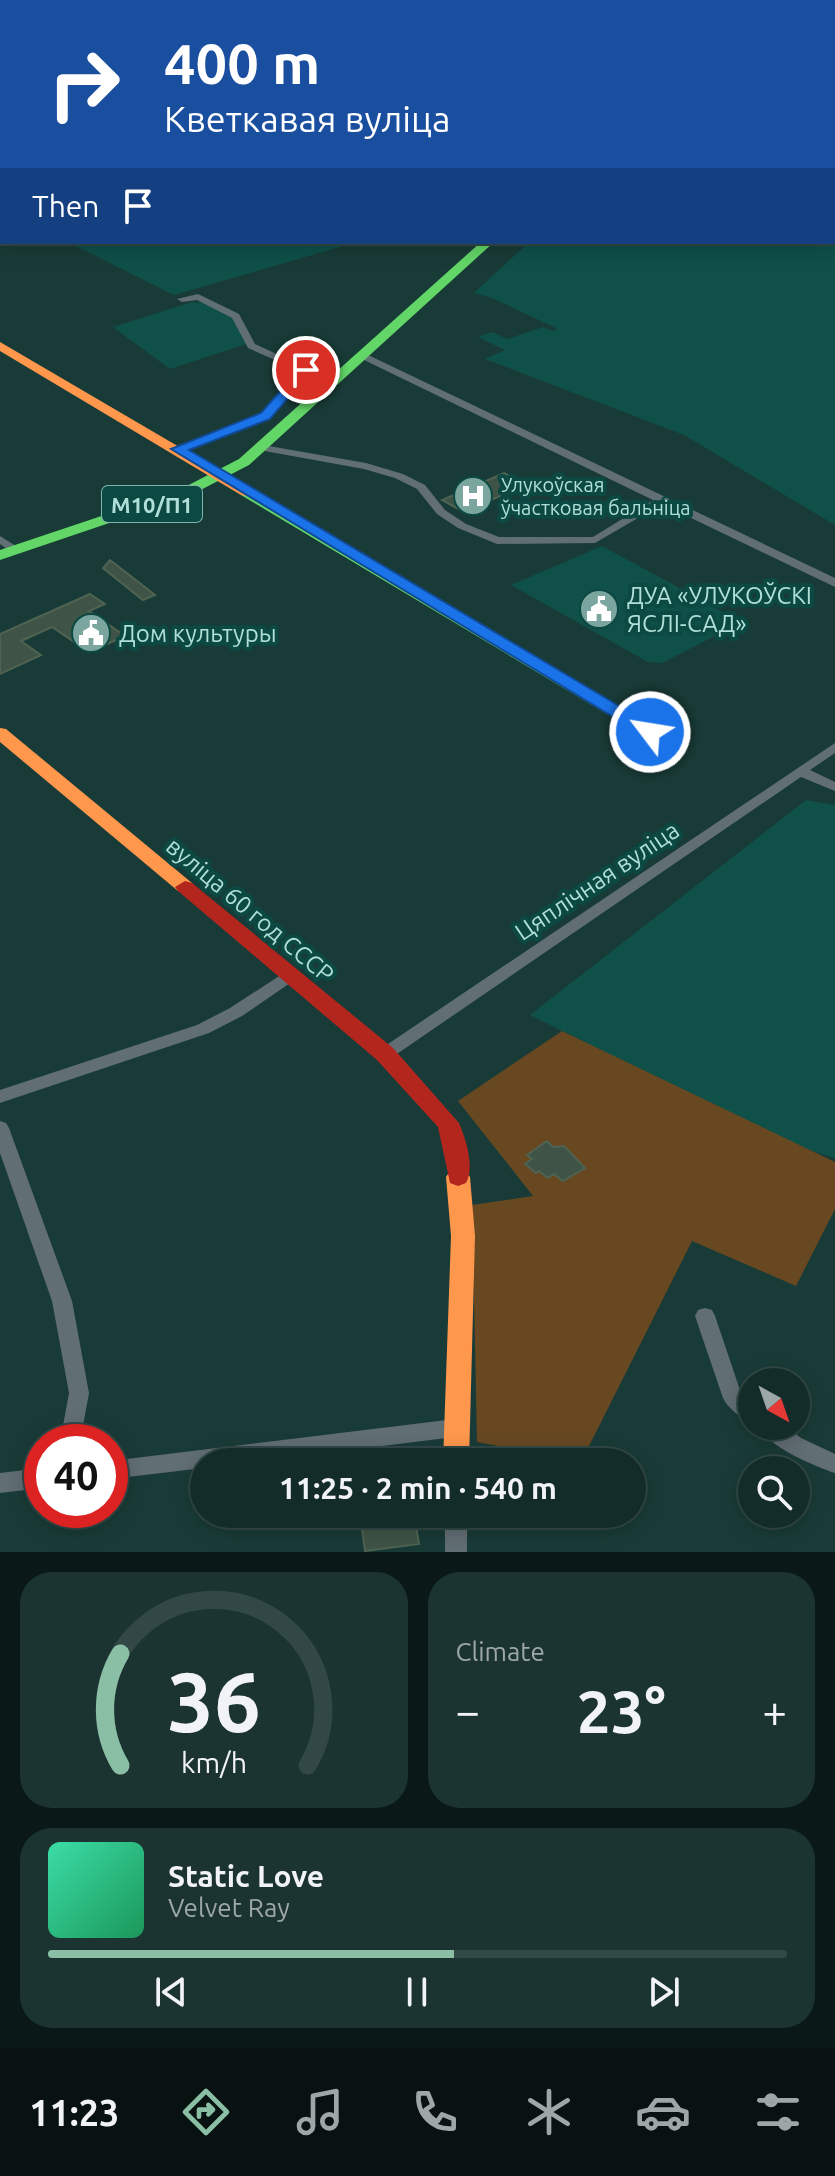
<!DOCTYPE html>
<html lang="en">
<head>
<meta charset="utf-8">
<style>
	body { margin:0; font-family:Ubuntu,sans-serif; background:#1c3431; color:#f1f3f6; height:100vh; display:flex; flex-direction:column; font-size:30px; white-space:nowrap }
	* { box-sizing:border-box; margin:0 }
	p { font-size:26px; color:#9da7a8 }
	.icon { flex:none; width:44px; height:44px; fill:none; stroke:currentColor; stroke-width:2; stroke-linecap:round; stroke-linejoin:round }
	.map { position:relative; height:1552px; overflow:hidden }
	.sheet { display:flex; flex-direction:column; gap:20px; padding:20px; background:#0a1817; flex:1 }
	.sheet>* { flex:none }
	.guide { position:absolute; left:0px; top:0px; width:836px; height:244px; box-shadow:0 4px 20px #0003,0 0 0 2px #324846; background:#1a4fa0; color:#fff; overflow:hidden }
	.needle { width:52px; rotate:140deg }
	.fabs { position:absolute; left:738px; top:1368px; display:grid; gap:16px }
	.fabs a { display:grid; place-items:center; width:72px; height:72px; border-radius:50%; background:#132c29; box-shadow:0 4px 20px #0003,0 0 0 2px #324846; font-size:40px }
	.speed { position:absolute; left:24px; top:1424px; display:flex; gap:16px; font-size:40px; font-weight:700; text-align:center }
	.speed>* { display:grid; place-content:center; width:104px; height:104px; border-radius:50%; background:#132c29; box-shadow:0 4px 20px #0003,0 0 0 2px #324846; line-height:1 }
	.speed .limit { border:12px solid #d22; background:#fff; color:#111 }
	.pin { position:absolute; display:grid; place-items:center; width:68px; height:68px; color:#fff; margin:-34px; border:4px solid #fff; border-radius:50%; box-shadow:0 2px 8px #0007 }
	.me { position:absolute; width:88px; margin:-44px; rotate:301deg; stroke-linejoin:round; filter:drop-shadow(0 0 6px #0008) }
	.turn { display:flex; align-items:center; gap:28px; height:168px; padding:0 32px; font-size:36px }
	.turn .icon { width:104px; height:104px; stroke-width:2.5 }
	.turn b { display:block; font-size:56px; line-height:68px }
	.then { display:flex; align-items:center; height:76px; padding:0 32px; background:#0003; gap:16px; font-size:30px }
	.big { font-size:60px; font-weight:700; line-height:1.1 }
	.sheet .tile { flex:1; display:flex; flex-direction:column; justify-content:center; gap:12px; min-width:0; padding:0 28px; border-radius:32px; background:#1c3431 }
	.sheet .dial { align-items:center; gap:0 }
	.dial svg { height:208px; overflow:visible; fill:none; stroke:#324846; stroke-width:7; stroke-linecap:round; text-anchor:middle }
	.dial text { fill:#f1f3f6; stroke:none }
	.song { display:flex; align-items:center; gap:24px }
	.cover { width:96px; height:96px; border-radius:12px; background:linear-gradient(135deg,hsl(160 70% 55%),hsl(150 70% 35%)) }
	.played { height:8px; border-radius:4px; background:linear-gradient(90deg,#8abfa5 55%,#324846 55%) }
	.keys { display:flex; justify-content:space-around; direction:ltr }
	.heat { display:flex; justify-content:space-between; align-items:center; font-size:44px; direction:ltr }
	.sheet .tiles { flex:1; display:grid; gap:20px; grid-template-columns:1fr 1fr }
	.tile:last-child { grid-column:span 2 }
	.trip { position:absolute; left:190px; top:1448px; width:456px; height:80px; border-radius:40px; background:#132c29; box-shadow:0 4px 20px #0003,0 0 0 2px #324846; font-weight:700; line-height:80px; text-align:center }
	.tab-bar { display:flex; height:128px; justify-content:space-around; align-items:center; background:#081210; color:#9da7a8 }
	.tab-bar .icon { width:56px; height:56px }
	.tab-bar .active { color:#8abfa5 }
	.tab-bar b { font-size:36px; color:#f1f3f6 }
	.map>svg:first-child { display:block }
	.built { fill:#0f5049 }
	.green { fill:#674821 }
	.building { fill:#3f5446; stroke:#4f6353; stroke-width:2 }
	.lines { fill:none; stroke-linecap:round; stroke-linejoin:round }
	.street { fill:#616e74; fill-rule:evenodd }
	.fast { fill:#63d668; fill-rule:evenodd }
	.slow { fill:#ff974d; fill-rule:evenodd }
	.jam { fill:#b3261e; fill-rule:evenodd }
	.rail-casing { stroke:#647677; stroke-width:4 }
	.rail { stroke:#0b4942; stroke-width:2; stroke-dasharray:6; stroke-linecap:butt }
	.route { fill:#1a73e8; stroke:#114b97; stroke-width:2 }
	.labels { text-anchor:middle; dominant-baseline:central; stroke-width:8; stroke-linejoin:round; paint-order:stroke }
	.far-poi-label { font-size:20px; fill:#b0dfd7; stroke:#0b4942; text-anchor:start }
	.shield { fill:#0b4942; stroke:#7eb2aa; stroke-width:2 }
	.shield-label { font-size:22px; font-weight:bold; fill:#b0dfd7 }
	.poi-label { font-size:24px; fill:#b0dfd7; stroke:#0b4942; text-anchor:start }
	.street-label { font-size:24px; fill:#b0dfd7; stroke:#0b4942 }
</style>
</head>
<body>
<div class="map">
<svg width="835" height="1552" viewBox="0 0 835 1552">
	<rect width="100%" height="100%" fill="#193b37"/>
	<!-- built -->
	<g class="built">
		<path d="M835 140V525L684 435 485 359 505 350 478 337 492 332 507 339 543 327 552 331 558 329 492 298 474 293 529 242H834Z"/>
		<path d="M68 242H357L174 295Z"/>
		<path d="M192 302 204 303 235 320 246 344 170 369 113 327Z"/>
		<path d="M602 546 742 622 662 663 648 662 511 585Z"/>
		<path d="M806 800 835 805V1158L795 1146 530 1015Z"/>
	</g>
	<!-- green -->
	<path class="green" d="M562 1031 835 1162V1209L796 1286 692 1241 581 1462 477 1442 472 1205 533 1196 458 1101Z"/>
	<!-- building -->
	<g class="building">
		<path d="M504 473 527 484 464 512 442 500Z"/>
		<path d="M110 560 155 595 143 600 103 568Z"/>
		<path d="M90 594 105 604 89 611 125 636 89 652 52 627 21 641 41 655 0 674V634Z"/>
		<path d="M547 1141 553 1147 564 1146 585 1168 563 1181 554 1174 548 1178 539 1171 536 1173 525 1164 532 1159 527 1155Z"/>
		<path d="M360 1514H414L419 1544 365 1551Z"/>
	</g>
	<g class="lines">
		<!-- street -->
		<g class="street">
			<path d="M156 0H163L155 2Z"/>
			<path d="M703 0H709L710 2H704Z"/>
			<rect x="0" y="28" width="2" height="4"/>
			<path d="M0 63H2L0 68Z"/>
			<rect x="834" y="63" width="1" height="5"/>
			<path d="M198 294 239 314 255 344 311 370 269 418 178 452 174 451V447L261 414 300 371 248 348 232 318 197 300 182 302 177 299Z"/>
			<path d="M360 354H366L835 578V587L662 504 595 543 497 544 458 528 437 514 417 489 395 478 364 469 259 450 258 448 263 445 366 463 403 474 425 485 445 510 466 524 499 537H593L653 500 360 358Z"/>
			<path d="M0 536 19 548V552H11L0 544Z"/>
			<path d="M835 743V753L810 770 835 782V791L801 777 391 1058 385 1060 379 1058 377 1054 379 1050Z"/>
			<path d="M290 969 296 971 298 975 296 979 242 1016 209 1033 0 1103V1090L197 1025 230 1008Z"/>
			<path d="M0 1121 6 1123 9 1128 72 1301 89 1393 80 1442H60L69 1393 52 1301 0 1153Z"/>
			<path d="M705 1308 712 1310 715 1316 741 1393 752 1401V1422C741 1418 728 1409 723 1398L695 1316 698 1310Z"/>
			<path d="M455 1419 462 1422 465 1428 462 1434 455 1437 252 1462H204V1468L110 1479V1461Z"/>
			<path d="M759 1426H785L801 1438 835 1454V1473C813 1465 769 1448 759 1426Z"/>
			<path d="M42 1468V1488L0 1493V1473Z"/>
			<rect x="445" y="1514" width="22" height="38"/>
		</g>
		<!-- fast -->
		<g class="fast">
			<rect x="834" y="70" width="1" height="6"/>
			<path d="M481 242H494L249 465 189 496 0 560V550L179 490 239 459Z"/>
			<path d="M246 488 656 728 659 732 656 736H644L241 495V489Z"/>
		</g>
		<!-- slow -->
		<g class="slow">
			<path d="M0 342 251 489 253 492 246 496 241 495 0 351Z"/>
			<path d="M0 728 6 729 192 883 195 887 192 891H178L0 742Z"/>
			<path d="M458 1168 466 1171 470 1177 475 1236 469 1462H443L451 1236 446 1177 450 1171Z"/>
		</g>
		<!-- jam -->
		<path class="jam" d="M185 881 192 883 393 1048 459 1123C466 1139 475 1168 466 1183L458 1186 450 1183 438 1127 377 1060 178 891 175 887Z"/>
		<!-- rail casing -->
		<g class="rail-casing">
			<g id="rail">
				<path d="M328 2 339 0"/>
				<path d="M834 2 835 7"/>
			</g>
		</g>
		<!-- rail -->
		<use href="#rail" class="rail"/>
	</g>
	<!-- route -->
	<path class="route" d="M301 368 312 370 270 419 189 450 656 728V735H643L171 449 261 413Z"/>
	<!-- icons -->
	<defs>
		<g id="hospital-disc" transform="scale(2)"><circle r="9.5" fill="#7ba69f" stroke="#0b4942"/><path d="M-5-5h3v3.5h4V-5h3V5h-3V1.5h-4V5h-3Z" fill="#fff"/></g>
		<g id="civic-disc" transform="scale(2)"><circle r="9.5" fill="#7ba69f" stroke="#0b4942"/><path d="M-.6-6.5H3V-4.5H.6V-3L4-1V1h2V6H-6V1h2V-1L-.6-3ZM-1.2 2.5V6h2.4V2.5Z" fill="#fff"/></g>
	</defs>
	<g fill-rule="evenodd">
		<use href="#hospital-disc" x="473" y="496"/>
		<use href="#civic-disc" x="599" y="609"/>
		<use href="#civic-disc" x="91" y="633"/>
	</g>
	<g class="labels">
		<!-- far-poi labels -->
		<g class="far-poi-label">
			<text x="501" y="484">Улукоўская<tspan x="501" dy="23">ўчастковая бальніца</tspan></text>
		</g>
		<!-- shield labels -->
		<rect class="shield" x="102" y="486" width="100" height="36" rx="6"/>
		<g class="shield-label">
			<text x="152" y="504">М10/П1</text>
		</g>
		<!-- poi labels -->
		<g class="poi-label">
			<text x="627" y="595">ДУА «УЛУКОЎСКІ<tspan x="627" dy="28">ЯСЛІ-САД»</tspan></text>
			<text x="119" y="633">Дом культуры</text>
		</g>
		<!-- street labels -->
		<g class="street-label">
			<text transform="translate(597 881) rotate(-34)">Цяплічная вуліца</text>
			<text transform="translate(250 910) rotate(40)">вуліца 60 год СССР</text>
		</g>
	</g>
</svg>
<div class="fabs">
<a><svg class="needle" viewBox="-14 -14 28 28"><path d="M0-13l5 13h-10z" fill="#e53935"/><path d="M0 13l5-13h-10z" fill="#9da7a8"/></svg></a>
<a><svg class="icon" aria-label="search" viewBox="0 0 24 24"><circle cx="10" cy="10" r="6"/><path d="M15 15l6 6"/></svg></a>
</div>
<div class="speed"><div class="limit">40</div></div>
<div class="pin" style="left:306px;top:370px;background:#d93025"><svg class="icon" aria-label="arrive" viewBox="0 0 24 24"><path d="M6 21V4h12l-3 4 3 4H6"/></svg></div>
<svg class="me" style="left:650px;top:732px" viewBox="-20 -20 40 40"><circle r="17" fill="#1a73e8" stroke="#fff" stroke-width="3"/><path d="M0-11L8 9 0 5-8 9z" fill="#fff"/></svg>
<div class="trip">11:25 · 2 min · 540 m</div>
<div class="guide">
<div class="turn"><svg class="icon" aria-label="right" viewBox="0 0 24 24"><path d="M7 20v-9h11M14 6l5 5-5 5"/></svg><div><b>400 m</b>Кветкавая вуліца</div></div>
<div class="then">Then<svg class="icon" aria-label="arrive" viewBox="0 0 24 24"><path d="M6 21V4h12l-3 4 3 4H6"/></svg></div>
</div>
</div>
<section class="sheet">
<div class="tiles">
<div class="tile dial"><svg viewBox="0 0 100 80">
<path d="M14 69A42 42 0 1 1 86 69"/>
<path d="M14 69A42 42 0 0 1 14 26" stroke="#8abfa5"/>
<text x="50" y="56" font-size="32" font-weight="700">36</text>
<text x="50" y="72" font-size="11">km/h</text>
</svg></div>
<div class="tile"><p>Climate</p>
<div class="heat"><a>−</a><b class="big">23°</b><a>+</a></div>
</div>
<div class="tile">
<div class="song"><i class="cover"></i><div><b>Static Love</b><p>Velvet Ray</p></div></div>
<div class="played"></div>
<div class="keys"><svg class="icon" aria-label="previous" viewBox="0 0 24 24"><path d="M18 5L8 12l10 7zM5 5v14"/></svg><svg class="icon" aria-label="pause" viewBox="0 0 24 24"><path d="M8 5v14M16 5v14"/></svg><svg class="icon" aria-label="next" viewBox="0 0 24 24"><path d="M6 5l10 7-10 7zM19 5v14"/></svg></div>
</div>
</div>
</section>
<nav class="tab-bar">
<b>11:23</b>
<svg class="icon active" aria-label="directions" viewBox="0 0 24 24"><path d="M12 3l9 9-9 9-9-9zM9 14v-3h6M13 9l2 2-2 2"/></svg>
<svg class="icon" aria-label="music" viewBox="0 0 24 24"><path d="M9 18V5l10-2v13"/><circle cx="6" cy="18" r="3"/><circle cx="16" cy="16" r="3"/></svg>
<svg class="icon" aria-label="phone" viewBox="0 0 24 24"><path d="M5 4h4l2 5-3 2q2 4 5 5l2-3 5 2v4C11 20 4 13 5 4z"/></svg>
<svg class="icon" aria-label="climate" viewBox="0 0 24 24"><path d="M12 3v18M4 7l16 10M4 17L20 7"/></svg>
<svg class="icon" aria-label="car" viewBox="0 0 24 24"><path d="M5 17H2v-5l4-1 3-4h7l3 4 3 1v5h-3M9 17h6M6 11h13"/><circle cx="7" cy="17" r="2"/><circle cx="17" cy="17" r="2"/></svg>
<svg class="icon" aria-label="filters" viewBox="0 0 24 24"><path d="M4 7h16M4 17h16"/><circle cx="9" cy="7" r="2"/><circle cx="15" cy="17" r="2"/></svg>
</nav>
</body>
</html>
